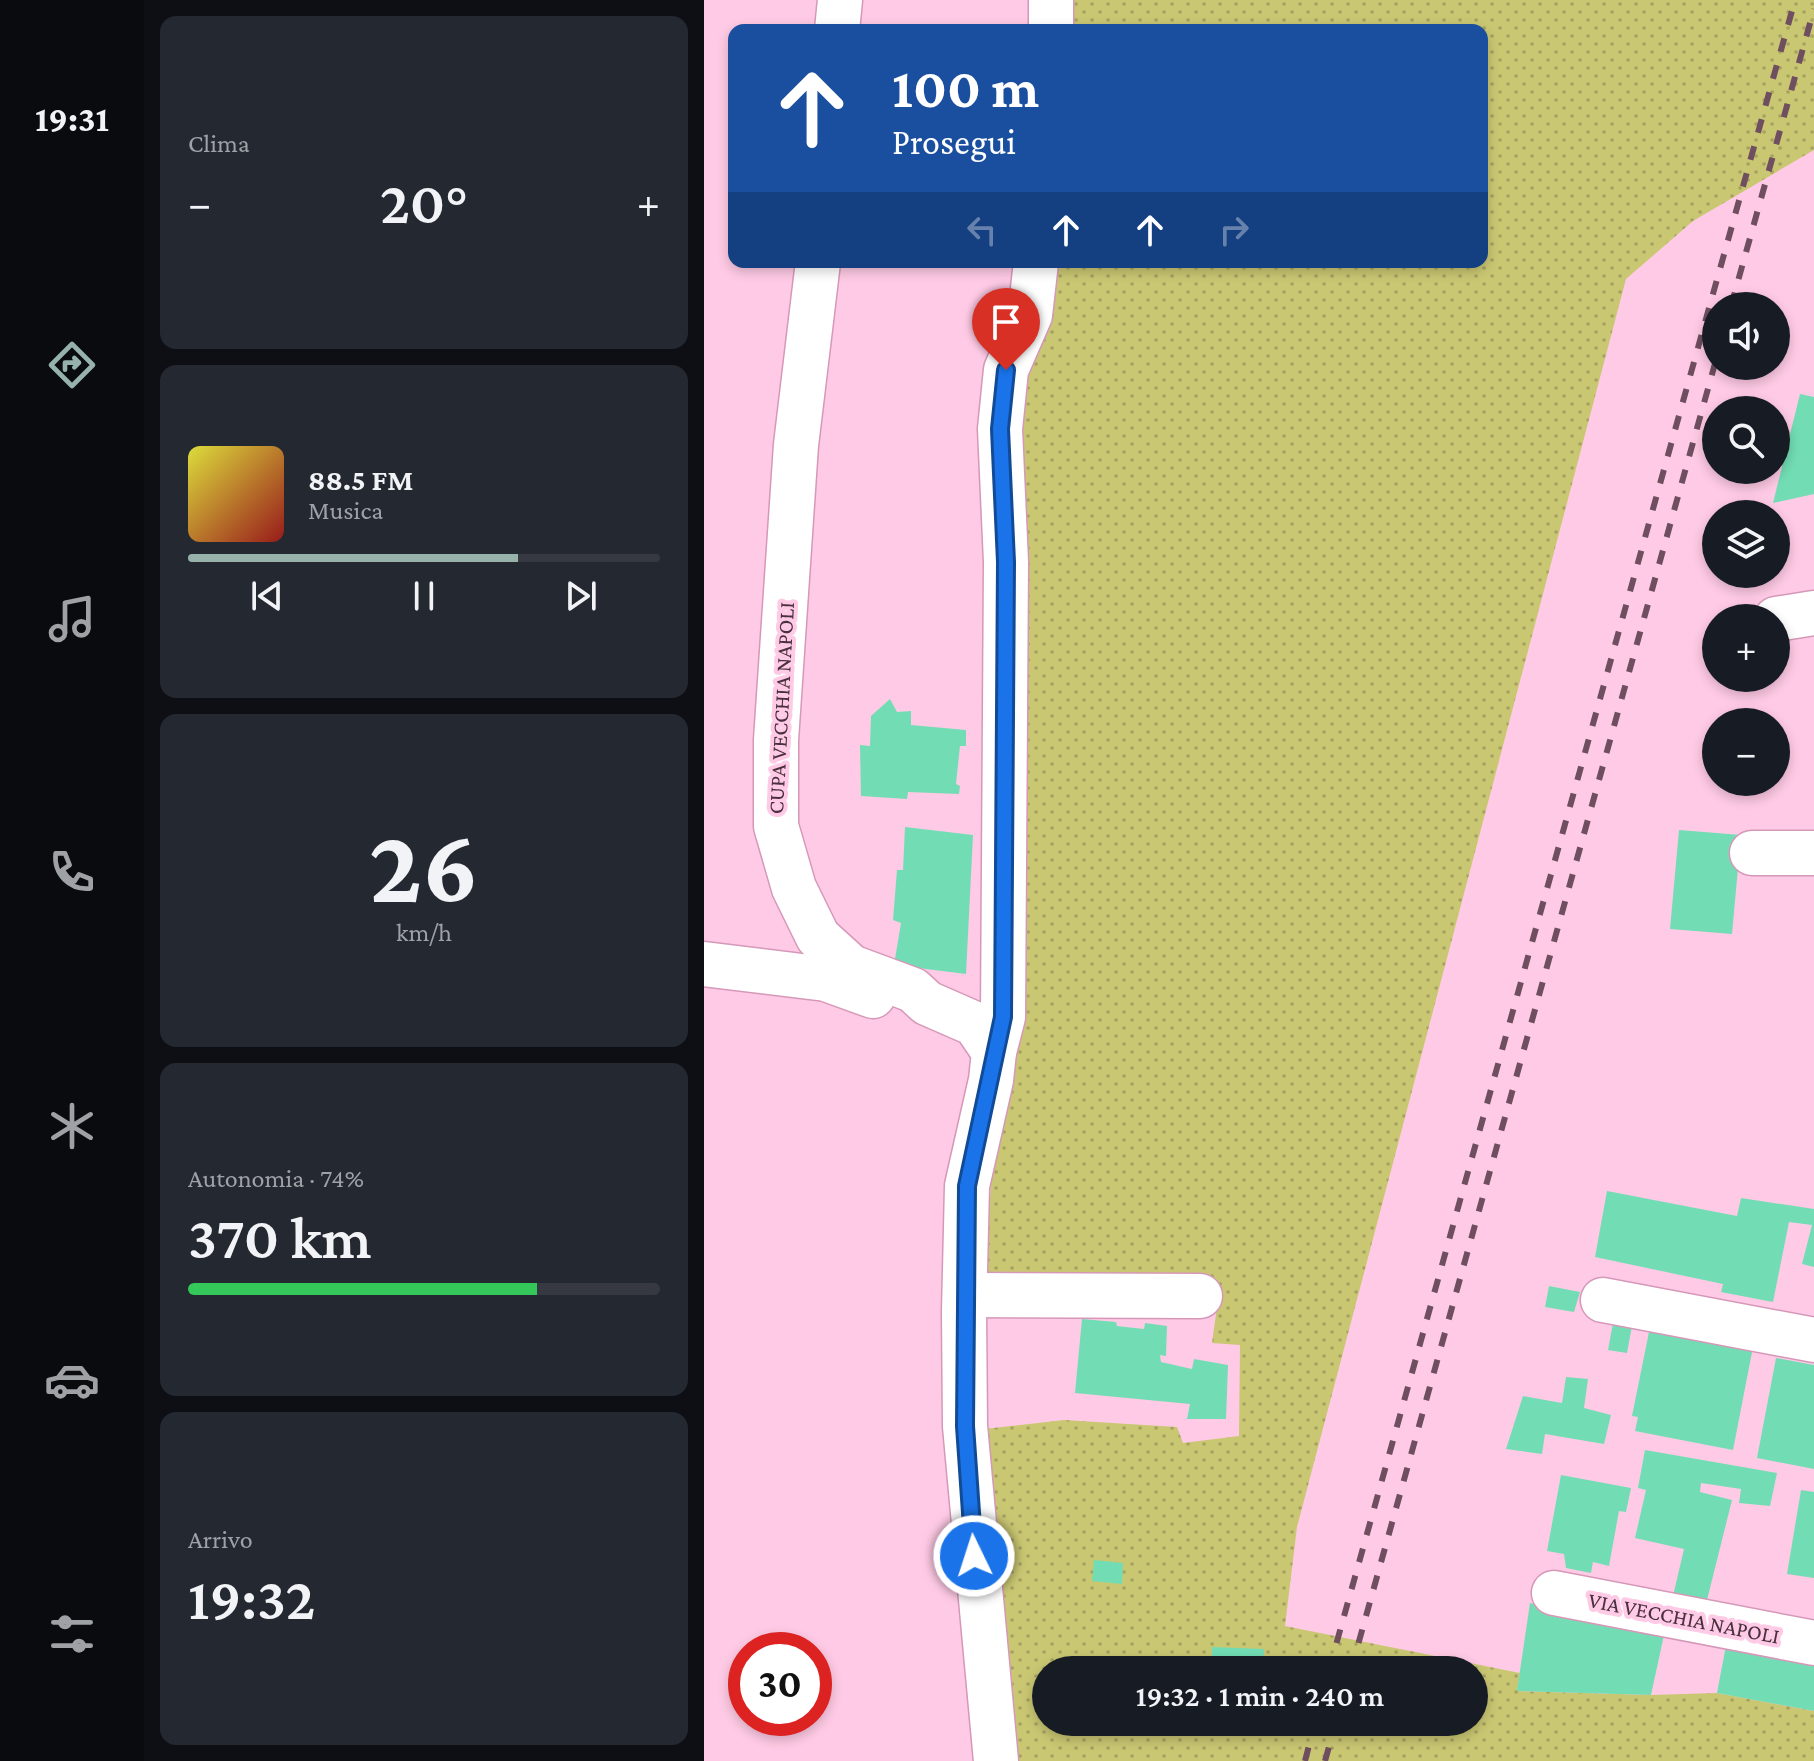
<!DOCTYPE html>
<html lang="it">
<head>
<meta charset="utf-8">
<style>
	body { margin:0; font-family:"Crimson Pro",serif; background:#242831; color:#f1f3f6; height:100vh; display:flex; flex-direction:column; font-size:30px; white-space:nowrap }
	* { box-sizing:border-box; margin:0 }
	p { font-size:26px; color:#9ea1a6 }
	.icon { flex:none; width:44px; height:44px; fill:none; stroke:currentColor; stroke-width:2; stroke-linecap:round; stroke-linejoin:round }
	.map { position:relative; flex:1; overflow:hidden }
	.drawer { display:flex; flex-direction:column; gap:16px; padding:16px; background:#0d0f14; width:560px }
	.drawer>* { flex:none }
	.guide { position:absolute; left:24px; top:24px; width:760px; height:244px; border-radius:16px; box-shadow:0 4px 12px #0003; background:#1a4fa0; color:#fff; overflow:hidden }
	.fabs { position:absolute; left:998px; top:292px; display:grid; gap:16px }
	.fabs a { display:grid; place-items:center; width:88px; height:88px; border-radius:50%; background:#171b24; box-shadow:0 4px 12px #0003; font-size:40px }
	.speed { position:absolute; left:24px; top:1632px; display:flex; gap:16px; font-size:40px; font-weight:700; text-align:center }
	.speed>* { display:grid; place-content:center; width:104px; height:104px; border-radius:50%; background:#171b24; box-shadow:0 4px 12px #0003; line-height:1 }
	.speed .limit { border:12px solid #d22; background:#fff; color:#111 }
	.pin { position:absolute; display:grid; place-items:center; width:68px; height:68px; color:#fff; margin:-82px -34px; border-radius:50% 50% 50% 0; rotate:-45deg; box-shadow:0 0 8px #0007 }
	.pin .icon { rotate:45deg }
	.me { position:absolute; width:88px; margin:-44px; rotate:356deg; stroke-linejoin:round; filter:drop-shadow(0 0 6px #0008) }
	.turn { display:flex; align-items:center; gap:28px; height:168px; padding:0 32px; font-size:36px }
	.turn .icon { width:104px; height:104px; stroke-width:2.5 }
	.turn b { display:block; font-size:56px; line-height:68px }
	.lanes { display:flex; align-items:center; height:76px; padding:0 32px; background:#0003; justify-content:center; gap:40px; direction:ltr }
	.lanes .off { opacity:.35 }
	.big { font-size:60px; font-weight:600; line-height:1.1 }
	.drawer .widget { flex:1; display:flex; flex-direction:column; justify-content:center; gap:12px; min-width:0; padding:0 28px; border-radius:16px; background:#242831 }
	.drawer .dial { align-items:center; gap:0 }
	.dial b { font-size:104px; line-height:1 }
	.song { display:flex; align-items:center; gap:24px }
	.cover { width:96px; height:96px; border-radius:12px; background:linear-gradient(135deg,hsl(60 70% 55%),hsl(0 70% 35%)) }
	.played { height:8px; border-radius:4px; background:linear-gradient(90deg,#96b2aa 70%,#363941 70%) }
	.keys { display:flex; justify-content:space-around; direction:ltr }
	.heat { display:flex; justify-content:space-between; align-items:center; font-size:44px; direction:ltr }
	.charge { height:12px; border-radius:6px; background:linear-gradient(90deg,#34c759 74%,#363941 0) }
	.trip { position:absolute; left:328px; top:1656px; width:456px; height:80px; border-radius:40px; background:#171b24; box-shadow:0 4px 12px #0003; font-weight:600; line-height:80px; text-align:center }
	main { display:flex; flex:1; min-height:0 }
	.dock { display:flex; flex-direction:column; width:144px; justify-content:space-around; align-items:center; background:#090b0e; color:#9ea1a6 }
	.dock .icon { width:56px; height:56px }
	.dock .selected { color:#96b2aa }
	.dock b { font-size:36px; color:#f1f3f6 }
	.map>svg:first-child { display:block }
	.grass { fill:url(#grass-dots); fill-rule:evenodd }
	.building { fill:#72ddb4 }
	.lines { fill:none; stroke-linecap:round; stroke-linejoin:round }
	.minor-casing { stroke:#d698b8; stroke-width:47 }
	.minor { stroke:#fff; stroke-width:44 }
	.rail { stroke:#6e4e5f; stroke-width:6; stroke-dasharray:14 14; stroke-linecap:butt }
	.route-casing { stroke:#114b97; stroke-width:20 }
	.route { stroke:#1a73e8; stroke-width:14 }
	.labels { text-anchor:middle; dominant-baseline:central; stroke-width:8; stroke-linejoin:round; paint-order:stroke }
	.street-label { font-size:22px; fill:#4a303e; stroke:#ffcae5 }
</style>
</head>
<body>
<main>
<nav class="dock">
<b>19:31</b>
<svg class="icon selected" aria-label="directions" viewBox="0 0 24 24"><path d="M12 3l9 9-9 9-9-9zM9 14v-3h6M13 9l2 2-2 2"/></svg>
<svg class="icon" aria-label="music" viewBox="0 0 24 24"><path d="M9 18V5l10-2v13"/><circle cx="6" cy="18" r="3"/><circle cx="16" cy="16" r="3"/></svg>
<svg class="icon" aria-label="phone" viewBox="0 0 24 24"><path d="M5 4h4l2 5-3 2q2 4 5 5l2-3 5 2v4C11 20 4 13 5 4z"/></svg>
<svg class="icon" aria-label="climate" viewBox="0 0 24 24"><path d="M12 3v18M4 7l16 10M4 17L20 7"/></svg>
<svg class="icon" aria-label="car" viewBox="0 0 24 24"><path d="M5 17H2v-5l4-1 3-4h7l3 4 3 1v5h-3M9 17h6M6 11h13"/><circle cx="7" cy="17" r="2"/><circle cx="17" cy="17" r="2"/></svg>
<svg class="icon" aria-label="filters" viewBox="0 0 24 24"><path d="M4 7h16M4 17h16"/><circle cx="9" cy="7" r="2"/><circle cx="15" cy="17" r="2"/></svg>
</nav>
<section class="drawer">
<div class="widget"><p>Clima</p>
<div class="heat"><a>−</a><b class="big">20°</b><a>+</a></div>
</div>
<div class="widget">
<div class="song"><i class="cover"></i><div><b>88.5 FM</b><p>Musica</p></div></div>
<div class="played"></div>
<div class="keys"><svg class="icon" aria-label="previous" viewBox="0 0 24 24"><path d="M18 5L8 12l10 7zM5 5v14"/></svg><svg class="icon" aria-label="pause" viewBox="0 0 24 24"><path d="M8 5v14M16 5v14"/></svg><svg class="icon" aria-label="next" viewBox="0 0 24 24"><path d="M6 5l10 7-10 7zM19 5v14"/></svg></div>
</div>
<div class="widget dial"><b>26</b><p>km/h</p></div>
<div class="widget"><p>Autonomia · 74%</p><b class="big">370 km</b><div class="charge"></div></div>
<div class="widget"><p>Arrivo</p><b class="big">19:32</b></div>
</section>
<div class="map">
<svg width="1110" height="1761" viewBox="0 0 1110 1761">
	<defs>
		<pattern id="grass-dots" width="8" height="8" patternUnits="userSpaceOnUse" patternTransform="scale(2)"><rect width="8" height="8" fill="#cac773"/><path d="M2 2h.1M6 6h.1" fill="none" stroke="#a6a260" stroke-width="1.8" stroke-linecap="round"/></pattern>
	</defs>
	<rect width="100%" height="100%" fill="#ffcae5"/>
	<!-- grass -->
	<path class="grass" d="M369 0H1110V150L989 221 922 279 593 1527 581 1626 816 1673 813 1691 947 1695 1013 1693 1110 1711V1761H313L280 1429 360 1420 473 1427 479 1443 535 1436 536 1345 508 1343 516 1285 281 1274 289 1155 310 950 319 376 339 336 355 262H778V30H367ZM342 1670H770V1722H342Z"/>
	<!-- building -->
	<g class="building">
		<path d="M1096 394 1110 397V494L1069 503Z"/>
		<path d="M186 699 193 712 207 711V725L262 730V746H256L252 784 256 786 255 794 204 792 203 799 157 796 156 745 166 746 167 716Z"/>
		<path d="M201 827 269 835 262 974 190 965 197 923 189 920 193 870H199Z"/>
		<path d="M975 830 1037 835 1028 934 966 929Z"/>
		<path d="M903 1191 1033 1216 1037 1198 1110 1209V1267L1098 1264 1108 1225 1085 1222 1069 1302 1017 1292 1019 1284 891 1257Z"/>
		<path d="M845 1286 876 1292 870 1312 841 1307Z"/>
		<path d="M911 1312 930 1315 923 1353 904 1350Z"/>
		<path d="M378 1319 412 1322 413 1326 440 1329 441 1323 463 1326 462 1356 456 1355 457 1362 488 1369 490 1359 524 1365 522 1419H483L486 1404 371 1393Z"/>
		<path d="M946 1327 1049 1347 1029 1450 931 1431 934 1417 928 1416Z"/>
		<path d="M1072 1358 1110 1365V1469L1053 1458Z"/>
		<path d="M862 1377 884 1379 880 1408 907 1415 900 1444 841 1434 838 1454 802 1449 819 1396 858 1403Z"/>
		<path d="M941 1450 1073 1473 1066 1506 1035 1503 1037 1489 997 1483 996 1492 1028 1500 1002 1604 969 1596 980 1549 931 1538 942 1490 934 1488Z"/>
		<path d="M857 1475 927 1488 922 1512 915 1511 905 1566 889 1562 887 1573 862 1568 860 1554 843 1551Z"/>
		<path d="M1097 1490 1110 1492V1578L1083 1574Z"/>
		<path d="M390 1560 419 1563 418 1584 388 1581Z"/>
		<path d="M826 1603 960 1635 947 1695 813 1691Z"/>
		<path d="M1023 1640 1110 1657V1711L1013 1693Z"/>
		<path d="M508 1647 560 1649 559 1670H507Z"/>
	</g>
	<g class="lines">
		<!-- minor casing -->
		<g class="minor-casing">
			<g id="minor">
				<path d="M347 0V30"/>
				<path d="M133 30 136 0"/>
				<path d="M114 262 92 445 72 740V826L90 888 114 937 147 967 209 990 223 1003 271 1024 290 1052 287 1080 263 1186 260 1312 261 1426 292 1761"/>
				<path d="M1072 619 1110 613"/>
				<path d="M1048 853H1110"/>
				<path d="M0 964 122 979 169 996"/>
				<path d="M290 1052 299 1017 302 562 296 429 302 370 326 315 332 262"/>
				<path d="M261 1295 496 1296"/>
				<path d="M899 1300 1110 1340"/>
				<path d="M850 1593 1110 1643"/>
			</g>
		</g>
		<!-- minor -->
		<use href="#minor" class="minor"/>
		<!-- rail -->
		<g class="rail">
			<path d="M1027 306 1110 9"/>
			<path d="M625 1670 1091 0"/>
			<path d="M647 1670 1012 360"/>
			<path d="M601 1761 611 1722"/>
			<path d="M621 1761 632 1722"/>
		</g>
	</g>
	<g class="lines">
		<!-- route casing -->
		<g class="route-casing">
			<path id="route" d="M270 1556 261 1426 263 1186 299 1017 302 562 296 429 302 370"/>
		</g>
		<!-- route -->
		<use href="#route" class="route"/>
	</g>
	<g class="labels">
		<!-- street labels -->
		<g class="street-label">
			<text transform="translate(77 708) rotate(-87)">CUPA VECCHIA NAPOLI</text>
			<text transform="translate(980 1618) rotate(11)">VIA VECCHIA NAPOLI</text>
		</g>
	</g>
</svg>
<div class="fabs">
<a><svg class="icon" aria-label="sound" viewBox="0 0 24 24"><path d="M4 9h4l5-4v14l-5-4H4zM17 9q2 3 0 6"/></svg></a>
<a><svg class="icon" aria-label="search" viewBox="0 0 24 24"><circle cx="10" cy="10" r="6"/><path d="M15 15l6 6"/></svg></a>
<a><svg class="icon" aria-label="layers" viewBox="0 0 24 24"><path d="M12 4l9 5-9 5-9-5zM3 14l9 5 9-5"/></svg></a>
<a>+</a>
<a>−</a>
</div>
<div class="speed"><div class="limit">30</div></div>
<div class="pin" style="left:302px;top:370px;background:#d93025"><svg class="icon" aria-label="arrive" viewBox="0 0 24 24"><path d="M6 21V4h12l-3 4 3 4H6"/></svg></div>
<svg class="me" style="left:270px;top:1556px" viewBox="-20 -20 40 40"><circle r="17" fill="#1a73e8" stroke="#fff" stroke-width="3"/><path d="M0-11L8 9 0 5-8 9z" fill="#fff"/></svg>
<div class="trip">19:32 · 1 min · 240 m</div>
<div class="guide">
<div class="turn"><svg class="icon" aria-label="ahead" viewBox="0 0 24 24"><path d="M12 20V5M6 11l6-6 6 6"/></svg><div><b>100 m</b>Prosegui</div></div>
<div class="lanes"><svg class="icon off" aria-label="left" viewBox="0 0 24 24"><path d="M17 20v-9H6M10 6l-5 5 5 5"/></svg><svg class="icon" aria-label="ahead" viewBox="0 0 24 24"><path d="M12 20V5M6 11l6-6 6 6"/></svg><svg class="icon" aria-label="ahead" viewBox="0 0 24 24"><path d="M12 20V5M6 11l6-6 6 6"/></svg><svg class="icon off" aria-label="right" viewBox="0 0 24 24"><path d="M7 20v-9h11M14 6l5 5-5 5"/></svg></div>
</div>
</div>
</main>
</body>
</html>
